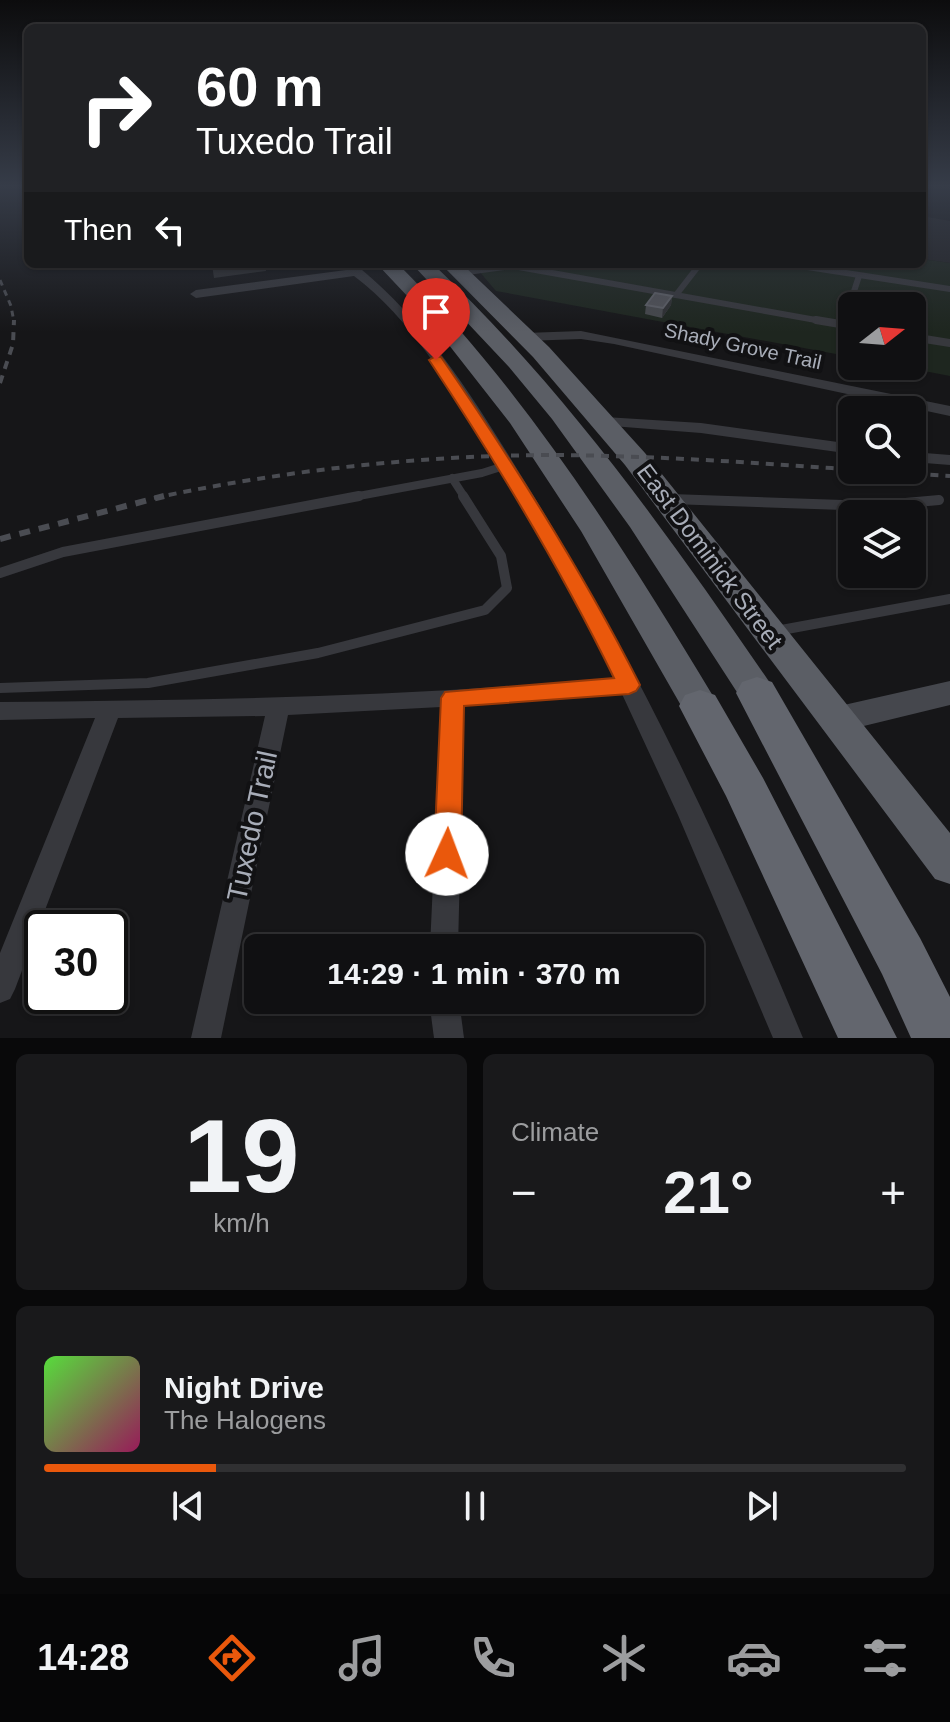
<!DOCTYPE html>
<html lang="en">
<head>
<meta charset="utf-8">
<style>
	body { margin:0; font-family:Helvetica,sans-serif; background:#19191b; color:#f1f3f6; height:100vh; display:flex; flex-direction:column; font-size:30px; white-space:nowrap }
	* { box-sizing:border-box; margin:0 }
	p { font-size:26px; color:#9c9d9f }
	.icon { flex:none; width:44px; height:44px; fill:none; stroke:currentColor; stroke-width:2; stroke-linecap:round; stroke-linejoin:round }
	.map { position:relative; height:1038px; overflow:hidden }
	.sheet { display:flex; flex-direction:column; gap:16px; padding:16px; background:#09090a; flex:1 }
	.sheet>* { flex:none }
	.hud { position:absolute; left:24px; top:24px; width:902px; height:244px; border-radius:12px; box-shadow:0 2px 6px #0004,0 0 0 2px #303032; background:#202124; color:#fff; overflow:hidden }
	.needle { width:52px; rotate:73deg }
	.controls { position:absolute; left:838px; top:292px; display:grid; gap:16px }
	.controls a { display:grid; place-items:center; width:88px; height:88px; border-radius:12px; background:#101012; box-shadow:0 2px 6px #0004,0 0 0 2px #303032; font-size:40px }
	.speed { position:absolute; left:24px; top:910px; display:flex; gap:16px; font-size:40px; font-weight:700; text-align:center }
	.speed>* { display:grid; place-content:center; width:104px; height:104px; border-radius:50%; background:#101012; box-shadow:0 2px 6px #0004,0 0 0 2px #303032; line-height:1 }
	.speed .limit { border:4px solid #111; border-radius:12px; background:#fff; color:#111 }
	.pin { position:absolute; display:grid; place-items:center; width:68px; height:68px; color:#fff; margin:-82px -34px; border-radius:50% 50% 50% 0; rotate:-45deg; box-shadow:0 0 8px #0007 }
	.pin .icon { rotate:45deg }
	.me { position:absolute; width:88px; margin:-44px; rotate:2deg; stroke-linejoin:round; filter:drop-shadow(0 0 6px #0008) }
	.turn { display:flex; align-items:center; gap:28px; height:168px; padding:0 40px; font-size:36px }
	.turn .icon { width:104px; height:104px; stroke-width:2.5 }
	.turn b { display:block; font-size:56px; line-height:68px }
	.then { display:flex; align-items:center; height:76px; padding:0 40px; background:#0003; gap:16px; font-size:30px }
	.big { font-size:60px; font-weight:600; line-height:1.1 }
	.sheet .card { flex:1; display:flex; flex-direction:column; justify-content:center; gap:12px; min-width:0; padding:0 28px; border-radius:12px; background:#19191b }
	.sheet .dial { align-items:center; gap:0 }
	.dial b { font-size:104px; line-height:1 }
	.song { display:flex; align-items:center; gap:24px }
	.cover { width:96px; height:96px; border-radius:12px; background:linear-gradient(135deg,hsl(110 70% 55%),hsl(330 70% 35%)) }
	.played { height:8px; border-radius:4px; background:linear-gradient(90deg,#ea580c 20%,#303032 20%) }
	.keys { display:flex; justify-content:space-around; direction:ltr }
	.heat { display:flex; justify-content:space-between; align-items:center; font-size:44px; direction:ltr }
	.sheet .tiles { flex:1; display:grid; gap:16px; grid-template-columns:1fr 1fr }
	.card:last-child { grid-column:span 2 }
	.trip { position:absolute; left:244px; top:934px; width:460px; height:80px; border-radius:12px; background:#101012; box-shadow:0 2px 6px #0004,0 0 0 2px #303032; font-weight:600; line-height:80px; text-align:center }
	.tabs { display:flex; height:128px; justify-content:space-around; align-items:center; background:#060607; color:#9c9d9f }
	.tabs .icon { width:56px; height:56px }
	.tabs .active { color:#ea580c }
	.tabs b { font-size:36px; color:#f1f3f6 }
	.map>svg:first-child { display:block }
	.built { fill:#222225 }
	.green { fill:#1e261f }
	.lines { fill:none; stroke-linecap:round; stroke-linejoin:round }
	.service-far2 { stroke:#37383d; stroke-width:6 }
	.service-far1 { stroke:#37383d; stroke-width:8 }
	.service { stroke:#37383d; stroke-width:10 }
	.minor { fill:#37383d; fill-rule:evenodd }
	.secondary { fill:#45474d; fill-rule:evenodd }
	.trunk { fill:#5b5e65; fill-rule:evenodd }
	.motorway { fill:#63666e; fill-rule:evenodd }
	.rail-far2 { stroke:#4a4c52; stroke-width:3; stroke-dasharray:6 5; stroke-linecap:butt }
	.rail-far1 { stroke:#4a4c52; stroke-width:4; stroke-dasharray:8 7; stroke-linecap:butt }
	.rail { stroke:#4a4c52; stroke-width:6; stroke-dasharray:11 9; stroke-linecap:butt }
	.wall { fill:#47494d }
	.shaded-wall { fill:#2f3033 }
	.building { fill:#525359; stroke:#5f6168; stroke-width:2 }
	.route { fill:#ea580c; stroke:#983908; stroke-width:2 }
	.labels { text-anchor:middle; dominant-baseline:central; stroke-width:8; stroke-linejoin:round; paint-order:stroke }
	.far-street-label { font-size:20px; fill:#a8adb8; stroke:#111113 }
	.street-label { font-size:24px; fill:#a8adb8; stroke:#111113 }
	.near-street-label { font-size:28px; fill:#a8adb8; stroke:#111113 }
</style>
</head>
<body>
<div class="map">
<svg width="950" height="1038" viewBox="0 0 950 1038">
	<rect width="100%" height="100%" fill="#161618"/>
	<!-- built -->
	<path class="built" d="M922 216 950 221V263L922 259Z"/>
	<!-- green -->
	<path class="green" d="M922 259 950 263V376L898 366H912V306H852V357L496 291 473 264H922Z"/>
	<g class="lines">
		<!-- service-far2 -->
		<g class="service-far2">
			<path d="M788 264 950 289"/>
			<path d="M513 266 827 322"/>
			<path d="M676 295 700 264"/>
			<path d="M844 322 859 276"/>
		</g>
		<!-- service-far1 -->
		<g class="service-far1">
			<path d="M816 320 852 326"/>
			<path d="M843 324 844 320"/>
			<path d="M912 337 950 343"/>
			<path d="M452 478 465 498"/>
			<path d="M348 498 482 473 507 465"/>
		</g>
		<!-- service -->
		<g class="service">
			<path d="M671 499 872 506 939 500"/>
			<path d="M0 573 63 552 359 496"/>
			<path d="M776 631 950 599"/>
			<path d="M0 688 148 683 318 653 485 610 507 588 501 556 463 496"/>
		</g>
		<!-- minor -->
		<g class="minor">
			<path d="M340 264H354L361 269C432 328 479 407 527 485 635 660 724 848 803 1038H773L678 815 622 694 464 706 458 948H430L441 707 288 715 221 1038H191L265 716 118 718 15 989 10 999 0 1003V953L95 718 0 720V702C205 700 410 697 614 678 575 598 532 519 485 443 448 383 411 319 354 276L196 298 190 294 196 290 346 270Z"/>
			<path d="M493 264H526L520 268 460 276 454 272 460 268Z"/>
			<path d="M581 331 950 406V416L614 344 581 339 525 341 518 337 525 333Z"/>
			<path d="M605 417 701 423 852 444V454L701 433 599 425 597 422Z"/>
			<path d="M912 452 950 455V465L912 462Z"/>
			<path d="M429 1000H459L464 1038H434Z"/>
		</g>
		<!-- secondary -->
		<path class="secondary" d="M950 681V705L835 733 823 729 819 720 823 711 835 707Z"/>
		<!-- trunk -->
		<g class="trunk">
			<path d="M377 264H398C526 392 620 542 713 696L719 706 713 716 700 720 687 716 581 531 510 423 427 317Z"/>
			<path d="M412 264H433C565 389 668 534 770 683L775 693 770 703 757 707 744 703 630 527 552 419 509 367Z"/>
			<path d="M441 264H462L549 347 645 453 950 833V884L935 879 625 465 533 357Z"/>
		</g>
		<!-- motorway -->
		<g class="motorway">
			<path d="M757 677 772 682 920 938 950 997V1038H911L882 974 736 693 742 682Z"/>
			<path d="M700 690 715 695 763 778 897 1038H838L726 796 679 706 685 695Z"/>
		</g>
		<!-- rail-far2 -->
		<path class="rail-far2" d="M0 280 11 306 14 322"/>
		<!-- rail-far1 -->
		<g class="rail-far1">
			<path d="M0 383 13 344 14 320"/>
			<path d="M154 498C286 470 422 455 557 455 688 456 819 468 950 476"/>
		</g>
		<!-- rail -->
		<path class="rail" d="M0 539 164 496"/>
	</g>
	<!-- wall -->
	<path class="wall" d="M672 296 671 305 662 318 645 314 646 305Z"/>
	<!-- shaded-wall -->
	<g class="shaded-wall">
		<path d="M217 264H265L266 271 214 278 212 265Z"/>
		<path d="M672 296 671 305 662 318 663 308Z"/>
	</g>
	<!-- building -->
	<path class="building" d="M655 293 672 296 663 308 646 305Z"/>
	<!-- sky -->
	<linearGradient id="sky" x2="0" y2="1"><stop stop-color="#0c0c0d"/><stop offset="0.56" stop-color="#363c48"/><stop offset="1" stop-color="#363c48" stop-opacity="0"/></linearGradient>
	<rect width="950" height="332" fill="url(#sky)"/>
	<!-- route -->
	<path class="route" d="M436 356 441 357C514 463 582 570 640 685L636 691 629 694 464 706 461 854 457 863 447 866 438 863 434 854 441 698 445 692 614 678C560 567 497 463 429 360Z"/>
	<g class="labels">
		<!-- far-street labels -->
		<g class="far-street-label">
			<text transform="translate(743 346) rotate(12)">Shady Grove Trail</text>
		</g>
		<!-- street labels -->
		<g class="street-label">
			<text transform="translate(710 556) rotate(53)">East Dominick Street</text>
		</g>
		<!-- near-street labels -->
		<g class="near-street-label">
			<text transform="translate(252 826) rotate(-78)">Tuxedo Trail</text>
		</g>
	</g>
</svg>
<div class="controls">
<a><svg class="needle" viewBox="-14 -14 28 28"><path d="M0-13l5 13h-10z" fill="#e53935"/><path d="M0 13l5-13h-10z" fill="#9c9d9f"/></svg></a>
<a><svg class="icon" aria-label="search" viewBox="0 0 24 24"><circle cx="10" cy="10" r="6"/><path d="M15 15l6 6"/></svg></a>
<a><svg class="icon" aria-label="layers" viewBox="0 0 24 24"><path d="M12 4l9 5-9 5-9-5zM3 14l9 5 9-5"/></svg></a>
</div>
<div class="speed"><div class="limit">30</div></div>
<div class="pin" style="left:436px;top:360px;background:#d93025"><svg class="icon" aria-label="arrive" viewBox="0 0 24 24"><path d="M6 21V4h12l-3 4 3 4H6"/></svg></div>
<svg class="me" style="left:447px;top:854px" viewBox="-20 -20 40 40"><circle r="19" fill="#fff"/><path d="M0-13L10 11 0 6-10 11z" fill="#ea580c"/></svg>
<div class="trip">14:29 · 1 min · 370 m</div>
<div class="hud">
<div class="turn"><svg class="icon" aria-label="right" viewBox="0 0 24 24"><path d="M7 20v-9h11M14 6l5 5-5 5"/></svg><div><b>60 m</b>Tuxedo Trail</div></div>
<div class="then">Then<svg class="icon" aria-label="left" viewBox="0 0 24 24"><path d="M17 20v-9H6M10 6l-5 5 5 5"/></svg></div>
</div>
</div>
<section class="sheet">
<div class="tiles">
<div class="card dial"><b>19</b><p>km/h</p></div>
<div class="card"><p>Climate</p>
<div class="heat"><a>−</a><b class="big">21°</b><a>+</a></div>
</div>
<div class="card">
<div class="song"><i class="cover"></i><div><b>Night Drive</b><p>The Halogens</p></div></div>
<div class="played"></div>
<div class="keys"><svg class="icon" aria-label="previous" viewBox="0 0 24 24"><path d="M18 5L8 12l10 7zM5 5v14"/></svg><svg class="icon" aria-label="pause" viewBox="0 0 24 24"><path d="M8 5v14M16 5v14"/></svg><svg class="icon" aria-label="next" viewBox="0 0 24 24"><path d="M6 5l10 7-10 7zM19 5v14"/></svg></div>
</div>
</div>
</section>
<nav class="tabs">
<b>14:28</b>
<svg class="icon active" aria-label="directions" viewBox="0 0 24 24"><path d="M12 3l9 9-9 9-9-9zM9 14v-3h6M13 9l2 2-2 2"/></svg>
<svg class="icon" aria-label="music" viewBox="0 0 24 24"><path d="M9 18V5l10-2v13"/><circle cx="6" cy="18" r="3"/><circle cx="16" cy="16" r="3"/></svg>
<svg class="icon" aria-label="phone" viewBox="0 0 24 24"><path d="M5 4h4l2 5-3 2q2 4 5 5l2-3 5 2v4C11 20 4 13 5 4z"/></svg>
<svg class="icon" aria-label="climate" viewBox="0 0 24 24"><path d="M12 3v18M4 7l16 10M4 17L20 7"/></svg>
<svg class="icon" aria-label="car" viewBox="0 0 24 24"><path d="M5 17H2v-5l4-1 3-4h7l3 4 3 1v5h-3M9 17h6M6 11h13"/><circle cx="7" cy="17" r="2"/><circle cx="17" cy="17" r="2"/></svg>
<svg class="icon" aria-label="filters" viewBox="0 0 24 24"><path d="M4 7h16M4 17h16"/><circle cx="9" cy="7" r="2"/><circle cx="15" cy="17" r="2"/></svg>
</nav>
</body>
</html>
